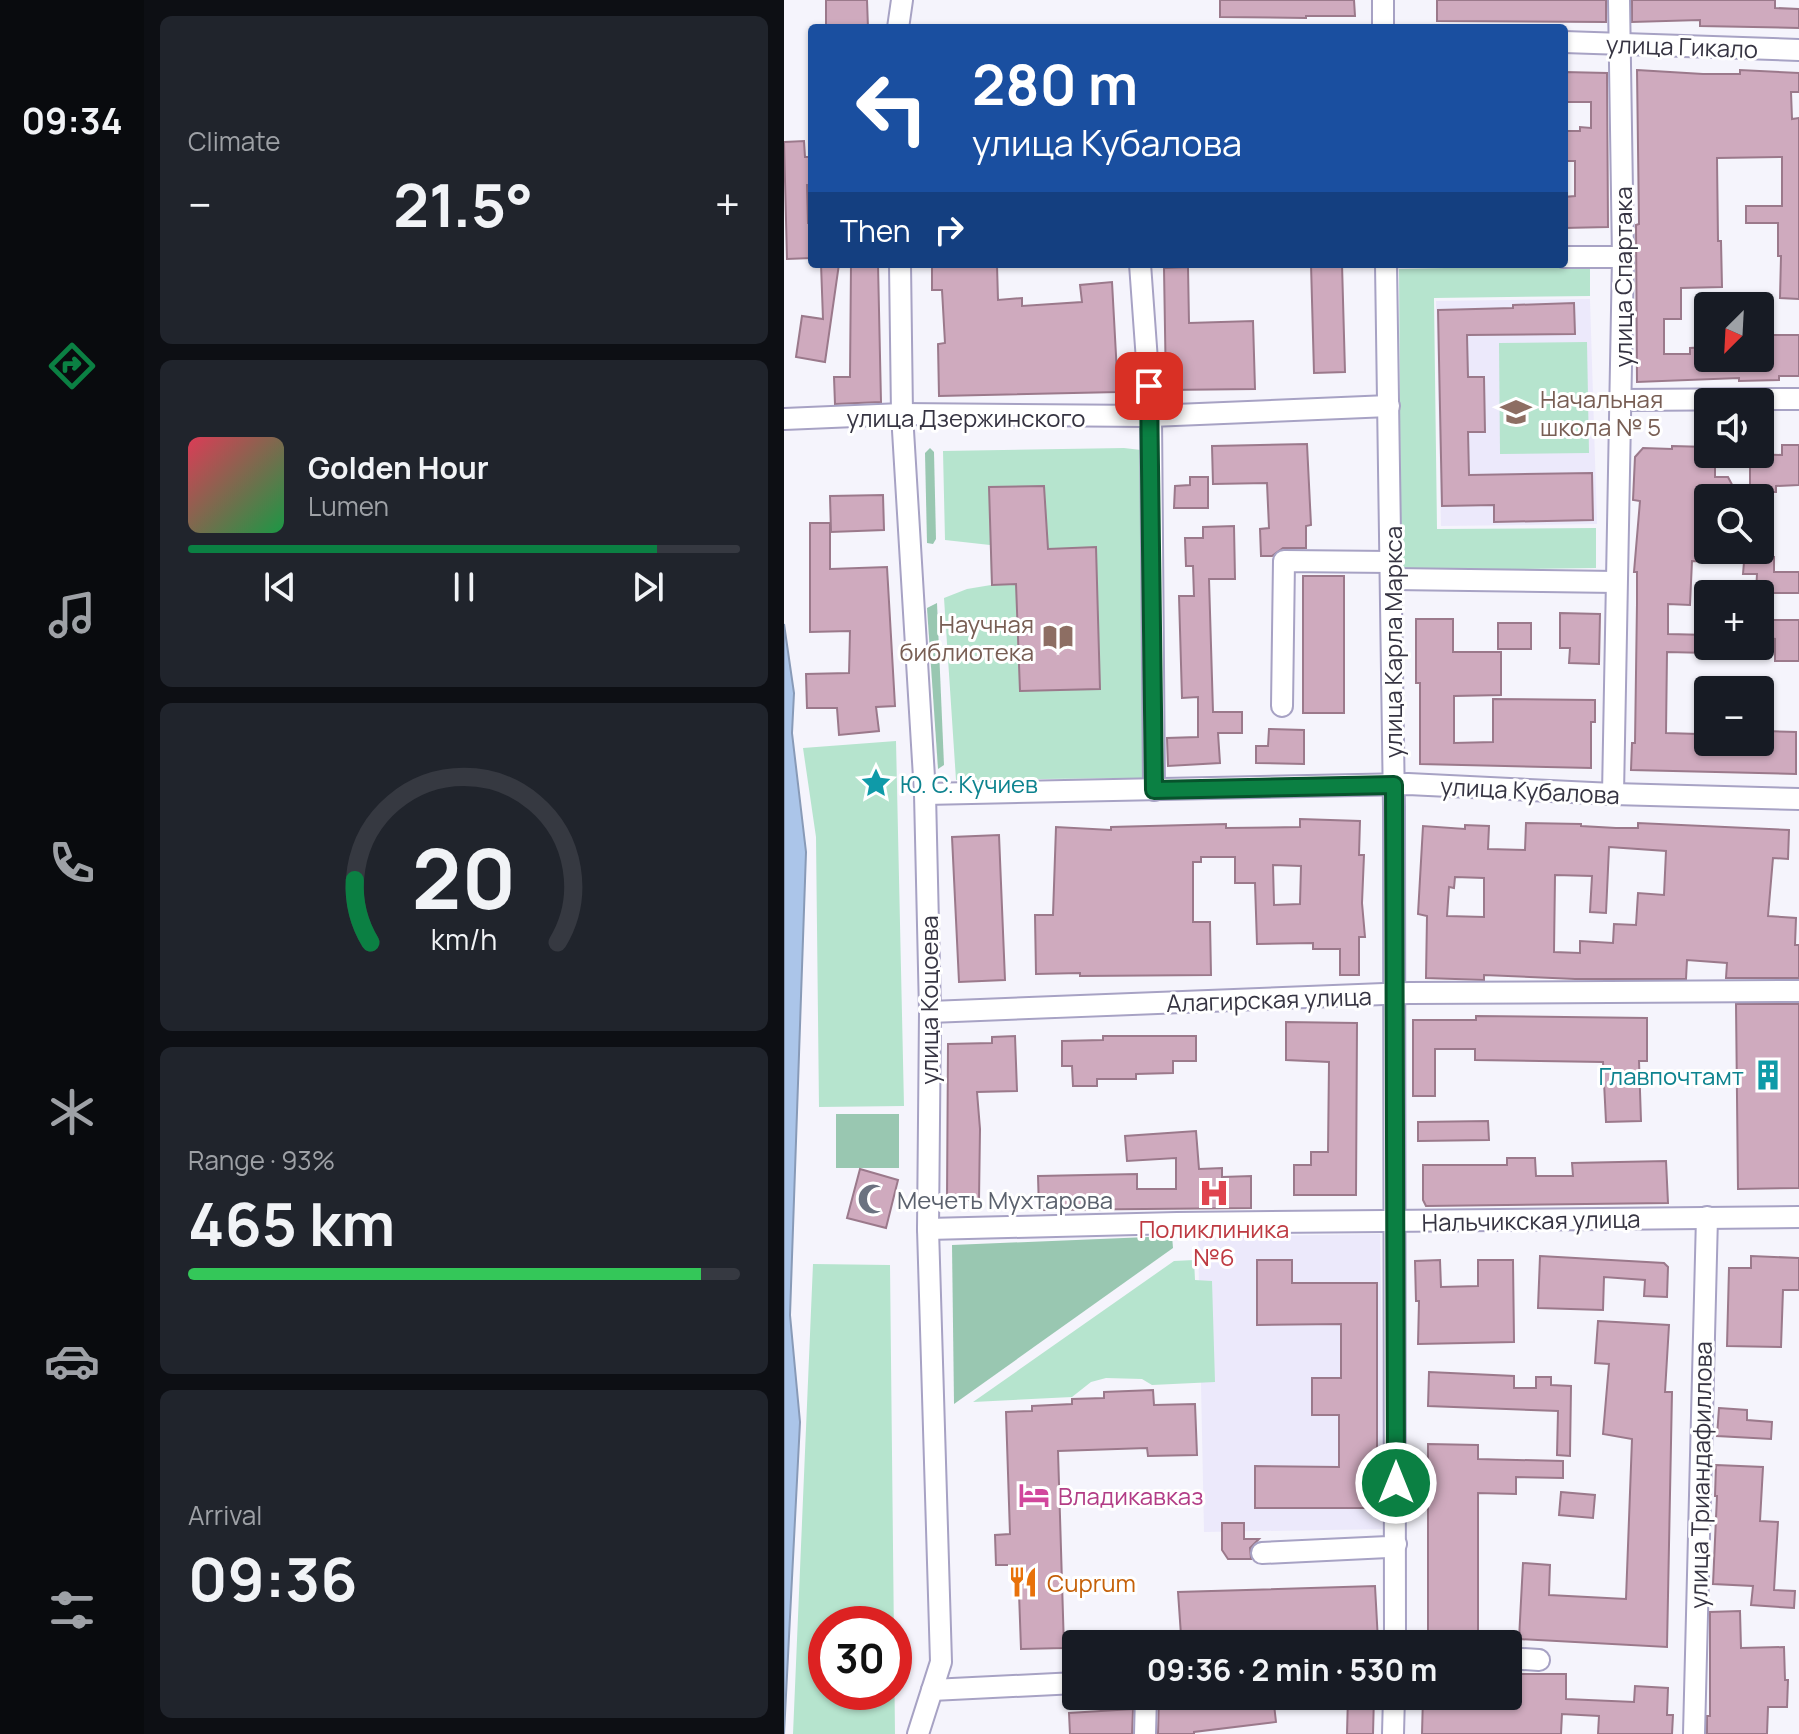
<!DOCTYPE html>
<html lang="en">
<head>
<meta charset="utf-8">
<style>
	body { margin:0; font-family:Manrope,sans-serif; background:#20242c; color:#f1f3f6; height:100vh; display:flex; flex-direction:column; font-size:30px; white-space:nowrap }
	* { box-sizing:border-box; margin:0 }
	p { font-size:26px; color:#9ea1a6 }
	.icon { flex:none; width:44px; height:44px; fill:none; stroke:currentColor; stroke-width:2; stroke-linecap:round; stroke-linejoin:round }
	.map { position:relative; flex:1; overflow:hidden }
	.drawer { display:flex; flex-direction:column; gap:16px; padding:16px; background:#0d0f14; width:640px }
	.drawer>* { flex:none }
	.banner { position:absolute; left:24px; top:24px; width:760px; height:244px; border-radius:8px; box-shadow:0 2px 6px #0004; background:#1a4fa0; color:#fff; overflow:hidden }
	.needle { width:52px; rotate:204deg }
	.tools { position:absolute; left:910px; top:292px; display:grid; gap:16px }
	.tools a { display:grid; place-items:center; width:80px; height:80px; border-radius:8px; background:#171b24; box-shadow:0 2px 6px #0004; font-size:40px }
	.speed { position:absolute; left:24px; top:1606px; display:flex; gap:16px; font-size:40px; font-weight:700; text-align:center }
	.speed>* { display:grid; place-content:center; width:104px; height:104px; border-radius:50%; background:#171b24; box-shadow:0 2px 6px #0004; line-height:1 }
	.speed .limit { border:12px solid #d22; background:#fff; color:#111 }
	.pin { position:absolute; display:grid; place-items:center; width:68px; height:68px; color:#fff; margin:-34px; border-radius:16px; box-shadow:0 4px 12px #0006 }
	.me { position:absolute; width:88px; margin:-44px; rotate:0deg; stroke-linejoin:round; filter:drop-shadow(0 0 6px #0008) }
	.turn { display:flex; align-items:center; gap:28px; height:168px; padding:0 32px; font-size:36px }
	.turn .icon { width:104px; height:104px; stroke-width:2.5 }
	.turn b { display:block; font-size:56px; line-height:68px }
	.then { display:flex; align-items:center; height:76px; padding:0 32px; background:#0003; gap:16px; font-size:30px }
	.big { font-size:60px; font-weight:700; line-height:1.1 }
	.drawer .tile { flex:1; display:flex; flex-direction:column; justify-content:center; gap:12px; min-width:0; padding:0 28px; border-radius:12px; background:#20242c }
	.drawer .dial { align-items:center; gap:0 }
	.dial svg { height:208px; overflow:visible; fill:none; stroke:#363941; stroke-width:7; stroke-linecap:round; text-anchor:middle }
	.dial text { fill:#f1f3f6; stroke:none }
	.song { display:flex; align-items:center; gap:24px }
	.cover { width:96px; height:96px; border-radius:12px; background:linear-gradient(135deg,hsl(350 70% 55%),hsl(140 70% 35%)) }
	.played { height:8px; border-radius:4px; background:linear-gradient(90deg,#0b8043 85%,#363941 85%) }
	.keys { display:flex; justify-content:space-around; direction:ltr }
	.heat { display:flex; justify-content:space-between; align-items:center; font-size:44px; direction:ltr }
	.charge { height:12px; border-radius:6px; background:linear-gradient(90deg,#34c759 93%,#363941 0) }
	.trip { position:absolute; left:278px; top:1630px; width:460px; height:80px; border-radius:8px; background:#171b24; box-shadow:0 2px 6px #0004; font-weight:700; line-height:80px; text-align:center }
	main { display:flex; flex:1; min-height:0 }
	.tabs { display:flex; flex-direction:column; width:144px; justify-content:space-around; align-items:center; background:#090b0e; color:#9ea1a6 }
	.tabs .icon { width:56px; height:56px }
	.tabs .active { color:#0b8043 }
	.tabs b { font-size:36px; color:#f1f3f6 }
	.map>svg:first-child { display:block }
	.built { fill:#ece9fb }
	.green { fill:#b6e4ce; fill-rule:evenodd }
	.forest { fill:#99c7b1 }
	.water { fill:#abc5e9; stroke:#889ab7; stroke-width:2 }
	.building { fill:#cfaabe; stroke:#9b798b; stroke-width:2; fill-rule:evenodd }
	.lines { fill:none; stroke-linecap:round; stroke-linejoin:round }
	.minor-casing { stroke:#a7a2c4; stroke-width:24 }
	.minor { stroke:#fff; stroke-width:20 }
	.route-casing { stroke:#07532c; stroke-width:20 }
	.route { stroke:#0b8043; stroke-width:14 }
	.labels { text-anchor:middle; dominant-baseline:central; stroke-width:6; stroke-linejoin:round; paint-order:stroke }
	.street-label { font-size:24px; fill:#363442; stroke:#fff }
	.education-label { font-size:24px; fill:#785e54; stroke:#fff; text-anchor:start }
	.culture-label { font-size:24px; fill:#0d838f; stroke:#fff; text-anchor:start }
	.worship-label { font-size:24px; fill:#5b616d; stroke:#fff; text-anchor:start }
	.health-label { font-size:24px; fill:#be3a42; stroke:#fff }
	.hotel-label { font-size:24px; fill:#b23c85; stroke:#fff; text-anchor:start }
	.food-label { font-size:24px; fill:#c56008; stroke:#fff; text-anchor:start }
</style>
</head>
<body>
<main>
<nav class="tabs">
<b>09:34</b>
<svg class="icon active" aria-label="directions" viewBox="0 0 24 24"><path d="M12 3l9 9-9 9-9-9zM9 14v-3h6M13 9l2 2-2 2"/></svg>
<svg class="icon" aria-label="music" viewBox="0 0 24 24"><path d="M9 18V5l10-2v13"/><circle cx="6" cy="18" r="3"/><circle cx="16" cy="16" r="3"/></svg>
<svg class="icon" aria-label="phone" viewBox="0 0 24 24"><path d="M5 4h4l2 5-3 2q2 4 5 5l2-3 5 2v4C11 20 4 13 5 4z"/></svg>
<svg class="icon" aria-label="climate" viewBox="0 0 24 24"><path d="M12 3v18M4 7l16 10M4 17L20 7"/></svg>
<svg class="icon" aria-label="car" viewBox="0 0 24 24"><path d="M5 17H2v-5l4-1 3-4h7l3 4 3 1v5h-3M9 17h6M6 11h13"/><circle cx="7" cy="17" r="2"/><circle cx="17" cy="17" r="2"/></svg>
<svg class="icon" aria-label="filters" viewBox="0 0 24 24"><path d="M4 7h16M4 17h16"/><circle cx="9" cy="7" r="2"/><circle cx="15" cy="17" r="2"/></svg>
</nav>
<section class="drawer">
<div class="tile"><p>Climate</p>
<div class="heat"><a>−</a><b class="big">21.5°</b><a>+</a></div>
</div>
<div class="tile">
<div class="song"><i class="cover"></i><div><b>Golden Hour</b><p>Lumen</p></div></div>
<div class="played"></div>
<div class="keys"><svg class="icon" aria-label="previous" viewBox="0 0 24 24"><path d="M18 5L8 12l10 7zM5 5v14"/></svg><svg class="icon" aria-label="pause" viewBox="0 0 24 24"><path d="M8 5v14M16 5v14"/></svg><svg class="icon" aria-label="next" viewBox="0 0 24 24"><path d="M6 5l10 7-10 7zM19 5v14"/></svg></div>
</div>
<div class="tile dial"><svg viewBox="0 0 100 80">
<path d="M14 69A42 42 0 1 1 86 69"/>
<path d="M14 69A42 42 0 0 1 8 45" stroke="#0b8043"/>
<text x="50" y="56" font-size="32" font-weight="700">20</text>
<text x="50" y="72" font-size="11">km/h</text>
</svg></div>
<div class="tile"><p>Range · 93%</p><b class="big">465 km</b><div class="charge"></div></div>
<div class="tile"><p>Arrival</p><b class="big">09:36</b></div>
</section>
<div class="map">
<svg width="1015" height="1734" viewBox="0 0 1015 1734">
	<rect width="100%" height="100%" fill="#f5f4fc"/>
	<!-- built -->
	<g class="built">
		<path d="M806 299 813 524 657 526 652 301Z"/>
		<path d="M596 1234 601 1529 420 1532 414 1237Z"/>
	</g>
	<!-- green -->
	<g class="green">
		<path d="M806 265V296L650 298 653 529 812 528V568L617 571 615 269Z"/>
		<path d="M803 342 805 453 716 454 715 343Z"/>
		<path d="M340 448 357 450 360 778 172 780 160 598 183 589 207 585 206 545 161 540 159 451Z"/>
		<path d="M112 741 120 1106 35 1107 32 837 19 748Z"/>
		<path d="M410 1260 411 1280 428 1281 431 1382 368 1385 358 1379 322 1378 307 1382 288 1397 189 1402 390 1261Z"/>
		<path d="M29 1264 106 1265 111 1734H9ZM42 1624H110V1692H42Z"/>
	</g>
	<!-- forest -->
	<g class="forest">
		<path d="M146 448 150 452 152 539 149 544 143 543 141 453Z"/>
		<path d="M153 603 160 765 154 769 143 608Z"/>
		<rect x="52" y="1114" width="63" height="54"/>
		<path d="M388 1236 389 1248 170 1404 168 1245Z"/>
	</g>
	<!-- water -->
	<path class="water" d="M0 624 10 693 8 733 22 852 6 1315 16 1422 0 1734Z"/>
	<!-- building -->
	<g class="building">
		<path d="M42 0H83L84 28H42Z"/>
		<path d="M436 0H570L571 16H522V18L436 17Z"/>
		<path d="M653 0H822V22L653 21Z"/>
		<path d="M848 0H991V8L1015 9V28L916 26V20L848 22Z"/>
		<path d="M853 70 919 74H956V70L1015 73V92H1007L1008 119 1015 118V299L996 298 997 256H994V223H962V206H998V157L933 158 934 241H937L938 287 897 288V319H880V354H906V348L924 347V358H976V335H1015V376H995V380L955 381V378L853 382 852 225 855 224Z"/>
		<path d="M780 72 823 73 824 227 780 228V197L791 196V161H780V131H796V127L807 128V102H780Z"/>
		<path d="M20 141 21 157H28V185H23L24 223H28V258L3 259 0 142Z"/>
		<path d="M37 264H55L41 362 12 357 18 316 39 319Z"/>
		<path d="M67 264H94L97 402 51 404 50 377H66Z"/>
		<path d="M527 264H558L561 372 530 373Z"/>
		<path d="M213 265 214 300 238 298V306L298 302 296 285 328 282 334 392 155 396 154 344 161 343 158 290H148V266Z"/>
		<path d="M404 267 405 323 469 321 471 389 382 390 380 268Z"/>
		<path d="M790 303 791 334 683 335 684 377H700L701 432H684L685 475 808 473 809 520 710 522V505L658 506 654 310 729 308V305Z"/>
		<path d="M523 444 527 525 522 526V548H499L488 556H477L476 529 485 528 483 483 429 484 428 446Z"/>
		<path d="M998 445H1015V485L992 486V492H985V498H966V454L998 455Z"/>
		<path d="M888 446 924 447V454H931V477H944L955 498H924V562L908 561 906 605 884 604V634L924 635V653L883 652 882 733 914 734 913 745 943 747V742H976V736H982V731L1012 732V774L847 770 848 743H851L853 603V572H850L856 501 849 500 851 457 859 448 888 449Z"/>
		<path d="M406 477H424V508H390L391 486 406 485Z"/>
		<path d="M260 486 264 549 312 547 316 689 236 691 232 584 208 585 205 487Z"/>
		<path d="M99 495 100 530 47 532 46 496Z"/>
		<path d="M26 523H46V569L103 567 111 706 92 707 95 731 55 735 53 708H23L22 674 65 673 66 631 26 632Z"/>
		<path d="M450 526 451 579H425L429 712H458V733H434L436 763 384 766 383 738 414 737V697L398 698 395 596H410L409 566H402L401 538H419V527Z"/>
		<path d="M961 550H984V557H990V572H1015V593H972L973 574H959Z"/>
		<rect x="519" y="576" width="41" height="137"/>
		<path d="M776 613 816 614 815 664 785 663 786 648H776Z"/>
		<path d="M632 619H669V652H717V695L670 696V743L709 742V699L811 700V722H807V768L636 764V683H632Z"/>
		<path d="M976 620H1015V661H991V639L976 637Z"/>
		<rect x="714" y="623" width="33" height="26"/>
		<path d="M485 729 520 730V764L472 763V746H484Z"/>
		<path d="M516 819 576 821 575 855H580L578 903 581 937H575V975H556V949H529V943L473 944 471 883H451V857H417V862H409V922H426L427 975 296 976V973L252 974 251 915H269L272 827 327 830V827L442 824V828L516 827ZM489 865 517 866 516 904 490 905Z"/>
		<path d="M742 823 797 824V826L832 828H854V823L1005 830 1004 859 989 858 984 916 1012 918 1011 945H1015V978H942L943 963 903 960 902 979H791L700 975V980L642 978 643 916 634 914 639 826 681 829V825L705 826 704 849 741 850ZM825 847 882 851 880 895 854 893 852 925 830 924 829 943 796 941V953L770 952 771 875 808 876 806 912 822 913ZM671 877 700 878V917L663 916 665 887 670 888Z"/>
		<path d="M215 835 221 980 175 982 168 837Z"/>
		<path d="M952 1004H1015V1188L954 1189Z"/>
		<path d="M692 1016 863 1018V1061H855L857 1121 822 1122 819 1062 691 1060V1049H651V1096H629V1020H692Z"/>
		<path d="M502 1022 573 1023 572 1195H510V1165H527V1152H544L545 1062 502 1060Z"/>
		<path d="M231 1036 233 1091 193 1092 196 1129 195 1200H163L164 1044 208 1043V1037Z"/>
		<path d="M319 1036H412V1061H389V1073L352 1074V1079H313V1086H289L288 1066H278V1041L319 1040Z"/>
		<path d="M704 1121 705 1140 634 1141V1122Z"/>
		<path d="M412 1131 415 1169 438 1168V1177L467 1176V1208L255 1210 254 1176 353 1174V1189H392V1158L343 1161 341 1136Z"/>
		<path d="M723 1158H751L752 1176H789L788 1163 882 1161 884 1203 642 1206 639 1200V1165H723Z"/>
		<path d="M76 1169 114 1180 102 1228 63 1218Z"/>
		<path d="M756 1256 880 1263 884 1267 883 1297 860 1296 861 1280 820 1277 819 1310 754 1308Z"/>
		<path d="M967 1256 1015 1258V1290H999L997 1347 943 1346 945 1268H967Z"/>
		<path d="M473 1260H508V1283H593V1508H471V1466L555 1467V1415H528V1378H557V1324L473 1325Z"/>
		<path d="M656 1260 657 1287 694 1286V1260H729L730 1342 634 1344 635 1301H632L631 1261Z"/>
		<path d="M814 1321 885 1325 881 1392H888L883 1647 735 1639 739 1563 766 1565 765 1595 842 1599 848 1439 819 1434 825 1364 811 1363Z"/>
		<path d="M645 1372 730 1376V1388H752V1377H767V1385L787 1386 786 1456 773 1455 774 1411 644 1406Z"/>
		<path d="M369 1390 370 1405 411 1404 413 1455 364 1456 363 1448 274 1451 280 1648 237 1649 234 1565H212L211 1535 226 1534 222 1412 248 1411V1406L288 1404V1399L320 1398V1392Z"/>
		<path d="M935 1408 963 1410V1420L988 1422 987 1439 933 1436Z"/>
		<path d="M644 1444 694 1445V1459L779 1461V1478L732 1477V1494L694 1493V1632H644Z"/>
		<path d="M932 1465 979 1467 976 1521 994 1522 990 1590 1011 1591 1010 1608 967 1605 969 1586 929 1584 933 1496H931Z"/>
		<path d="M777 1492 811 1495 809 1518 775 1515Z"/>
		<path d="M438 1523H460V1539H475L466 1548 467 1559H444L438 1550Z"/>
		<path d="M591 1586 594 1641 443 1644V1633L397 1635 394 1592Z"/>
		<path d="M956 1611 957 1648 1000 1647 1001 1680H1004L1003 1707H984L983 1734H923V1716H926V1612Z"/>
		<path d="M724 1674H782V1699L850 1702 851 1686 884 1688 883 1715H889L888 1734H814L815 1716 778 1714 777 1734H638L639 1696H724Z"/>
		<path d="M375 1696H489L492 1722 410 1732V1734H374Z"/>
		<path d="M564 1696H590L589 1734H563Z"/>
		<path d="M349 1709 348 1734H286L285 1713Z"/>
	</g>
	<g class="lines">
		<!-- minor casing -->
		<g class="minor-casing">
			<g id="minor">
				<path d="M599 0V28"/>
				<path d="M114 28 118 0"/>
				<path d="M780 42 1015 50"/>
				<path d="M780 257H839"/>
				<path d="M116 264 118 414 141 794 146 1012 144 1229 157 1662 134 1734"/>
				<path d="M356 264 367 416 370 790"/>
				<path d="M602 264 610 807 611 1644"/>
				<path d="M837 400 1015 399"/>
				<path d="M0 419 118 414 367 416 605 406"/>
				<path d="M609 579 832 582"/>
				<path d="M498 706 500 561 607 562"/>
				<path d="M141 794 624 784 829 794 1015 799"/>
				<path d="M829 794 839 257 835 0"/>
				<path d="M146 1012 625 993 1015 991"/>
				<path d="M144 1229 393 1223 1015 1217"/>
				<path d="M478 1553 604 1547 612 1544"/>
				<path d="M724 1658 755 1660"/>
				<path d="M148 1690 292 1683"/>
				<path d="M361 1734 362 1696"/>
				<path d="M609 1734 610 1696"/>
				<path d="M910 1734 923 1217"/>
			</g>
		</g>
		<!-- minor -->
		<use href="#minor" class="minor"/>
	</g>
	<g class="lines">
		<!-- route casing -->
		<g class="route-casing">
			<path id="route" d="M365 386 370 790 610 785 612 1483"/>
		</g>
		<!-- route -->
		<use href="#route" class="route"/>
	</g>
	<!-- icons -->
	<defs>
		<g id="school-bare" transform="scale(2.4)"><path d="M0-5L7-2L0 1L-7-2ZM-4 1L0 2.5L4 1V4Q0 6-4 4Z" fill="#8d6e63" stroke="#fff" stroke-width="2.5" paint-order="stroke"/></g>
		<g id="library-bare" transform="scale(2.4)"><path d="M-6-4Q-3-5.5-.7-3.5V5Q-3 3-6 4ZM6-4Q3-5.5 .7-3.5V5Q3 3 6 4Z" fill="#8d6e63" stroke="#fff" stroke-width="2.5" paint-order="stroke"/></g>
		<g id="sight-bare" transform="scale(2.4)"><path d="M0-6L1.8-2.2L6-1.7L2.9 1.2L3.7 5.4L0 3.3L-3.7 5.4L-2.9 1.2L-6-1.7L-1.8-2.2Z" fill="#0f9aa8" stroke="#fff" stroke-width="2.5" paint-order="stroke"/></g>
		<g id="building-bare" transform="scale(2.4)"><path d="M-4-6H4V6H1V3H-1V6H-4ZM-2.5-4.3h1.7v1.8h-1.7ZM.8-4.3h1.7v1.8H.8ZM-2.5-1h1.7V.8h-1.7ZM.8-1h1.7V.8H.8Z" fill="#0f9aa8" stroke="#fff" stroke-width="2.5" paint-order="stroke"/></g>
		<g id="hospital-bare" transform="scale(2.4)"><path d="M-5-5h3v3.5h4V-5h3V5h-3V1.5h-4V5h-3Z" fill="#e0444e" stroke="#fff" stroke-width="2.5" paint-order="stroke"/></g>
		<g id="mosque-bare" transform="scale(2.4)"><path d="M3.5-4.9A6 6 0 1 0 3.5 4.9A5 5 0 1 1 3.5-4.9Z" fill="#6b7280" stroke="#fff" stroke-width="2.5" paint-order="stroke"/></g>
		<g id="hotel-bare" transform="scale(2.4)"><path d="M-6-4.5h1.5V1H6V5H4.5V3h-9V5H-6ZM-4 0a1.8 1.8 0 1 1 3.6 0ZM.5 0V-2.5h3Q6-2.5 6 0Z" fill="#d1479c" stroke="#fff" stroke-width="2.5" paint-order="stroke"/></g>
		<g id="restaurant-bare" transform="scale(2.4)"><path d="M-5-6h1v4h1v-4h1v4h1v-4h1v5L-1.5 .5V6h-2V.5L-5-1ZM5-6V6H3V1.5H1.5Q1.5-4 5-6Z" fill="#e8710a" stroke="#fff" stroke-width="2.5" paint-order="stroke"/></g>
	</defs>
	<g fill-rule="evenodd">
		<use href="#school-bare" x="732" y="412"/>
		<use href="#library-bare" x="274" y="637"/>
		<use href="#sight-bare" x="92" y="783"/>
		<use href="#building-bare" x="984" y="1075"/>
		<use href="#hospital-bare" x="430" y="1193"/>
		<use href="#mosque-bare" x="89" y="1199"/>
		<use href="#hotel-bare" x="250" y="1495"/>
		<use href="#restaurant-bare" x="239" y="1582"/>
	</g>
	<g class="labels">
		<!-- street labels -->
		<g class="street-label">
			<text transform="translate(898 46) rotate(2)">улица Гикало</text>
			<text transform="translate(838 277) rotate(-90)">улица Спартака</text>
			<text x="182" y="417">улица Дзержинского</text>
			<text transform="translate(608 642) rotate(-90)">улица Карла Маркса</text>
			<text transform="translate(746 790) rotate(3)">улица Кубалова</text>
			<text transform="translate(485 999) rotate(-2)">Алагирская улица</text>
			<text transform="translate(144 1000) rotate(-90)">улица Коцоева</text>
			<text transform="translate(747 1220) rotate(-1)">Нальчикская улица</text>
			<text transform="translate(916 1475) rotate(-89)">улица Триандафиллова</text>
		</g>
		<!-- education labels -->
		<g class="education-label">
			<text x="756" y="398">Начальная<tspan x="756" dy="28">школа № 5</tspan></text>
			<text x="250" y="623" text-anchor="end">Научная<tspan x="250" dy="28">библиотека</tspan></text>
		</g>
		<!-- culture labels -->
		<g class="culture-label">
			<text x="116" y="783">Ю. С. Кучиев</text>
			<text x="960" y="1075" text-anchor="end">Главпочтамт</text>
		</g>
		<!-- worship labels -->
		<g class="worship-label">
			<text x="113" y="1199">Мечеть Мухтарова</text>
		</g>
		<!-- health labels -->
		<g class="health-label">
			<text x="430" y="1228">Поликлиника<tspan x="430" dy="28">№6</tspan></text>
		</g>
		<!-- hotel labels -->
		<g class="hotel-label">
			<text x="274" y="1495">Владикавказ</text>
		</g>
		<!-- food labels -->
		<g class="food-label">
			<text x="263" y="1582">Cuprum</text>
		</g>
	</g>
</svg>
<div class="tools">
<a><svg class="needle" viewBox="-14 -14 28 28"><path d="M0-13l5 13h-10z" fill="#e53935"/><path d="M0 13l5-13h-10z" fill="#9ea1a6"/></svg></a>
<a><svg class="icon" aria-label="sound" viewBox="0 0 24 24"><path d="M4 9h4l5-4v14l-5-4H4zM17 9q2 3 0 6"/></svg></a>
<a><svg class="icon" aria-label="search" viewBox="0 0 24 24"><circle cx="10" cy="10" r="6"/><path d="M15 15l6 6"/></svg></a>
<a>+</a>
<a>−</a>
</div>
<div class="speed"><div class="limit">30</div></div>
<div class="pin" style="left:365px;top:386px;background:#d93025"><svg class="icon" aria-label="arrive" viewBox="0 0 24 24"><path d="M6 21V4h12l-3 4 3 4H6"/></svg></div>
<svg class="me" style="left:612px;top:1483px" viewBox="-20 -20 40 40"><circle r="17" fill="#0b8043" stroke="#fff" stroke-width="3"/><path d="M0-11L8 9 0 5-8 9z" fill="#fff"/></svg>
<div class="trip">09:36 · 2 min · 530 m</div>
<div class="banner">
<div class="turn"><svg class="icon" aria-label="left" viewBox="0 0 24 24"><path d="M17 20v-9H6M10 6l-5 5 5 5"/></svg><div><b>280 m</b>улица Кубалова</div></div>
<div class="then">Then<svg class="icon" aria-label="right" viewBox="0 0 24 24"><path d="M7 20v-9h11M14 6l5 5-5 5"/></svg></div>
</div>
</div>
</main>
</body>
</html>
